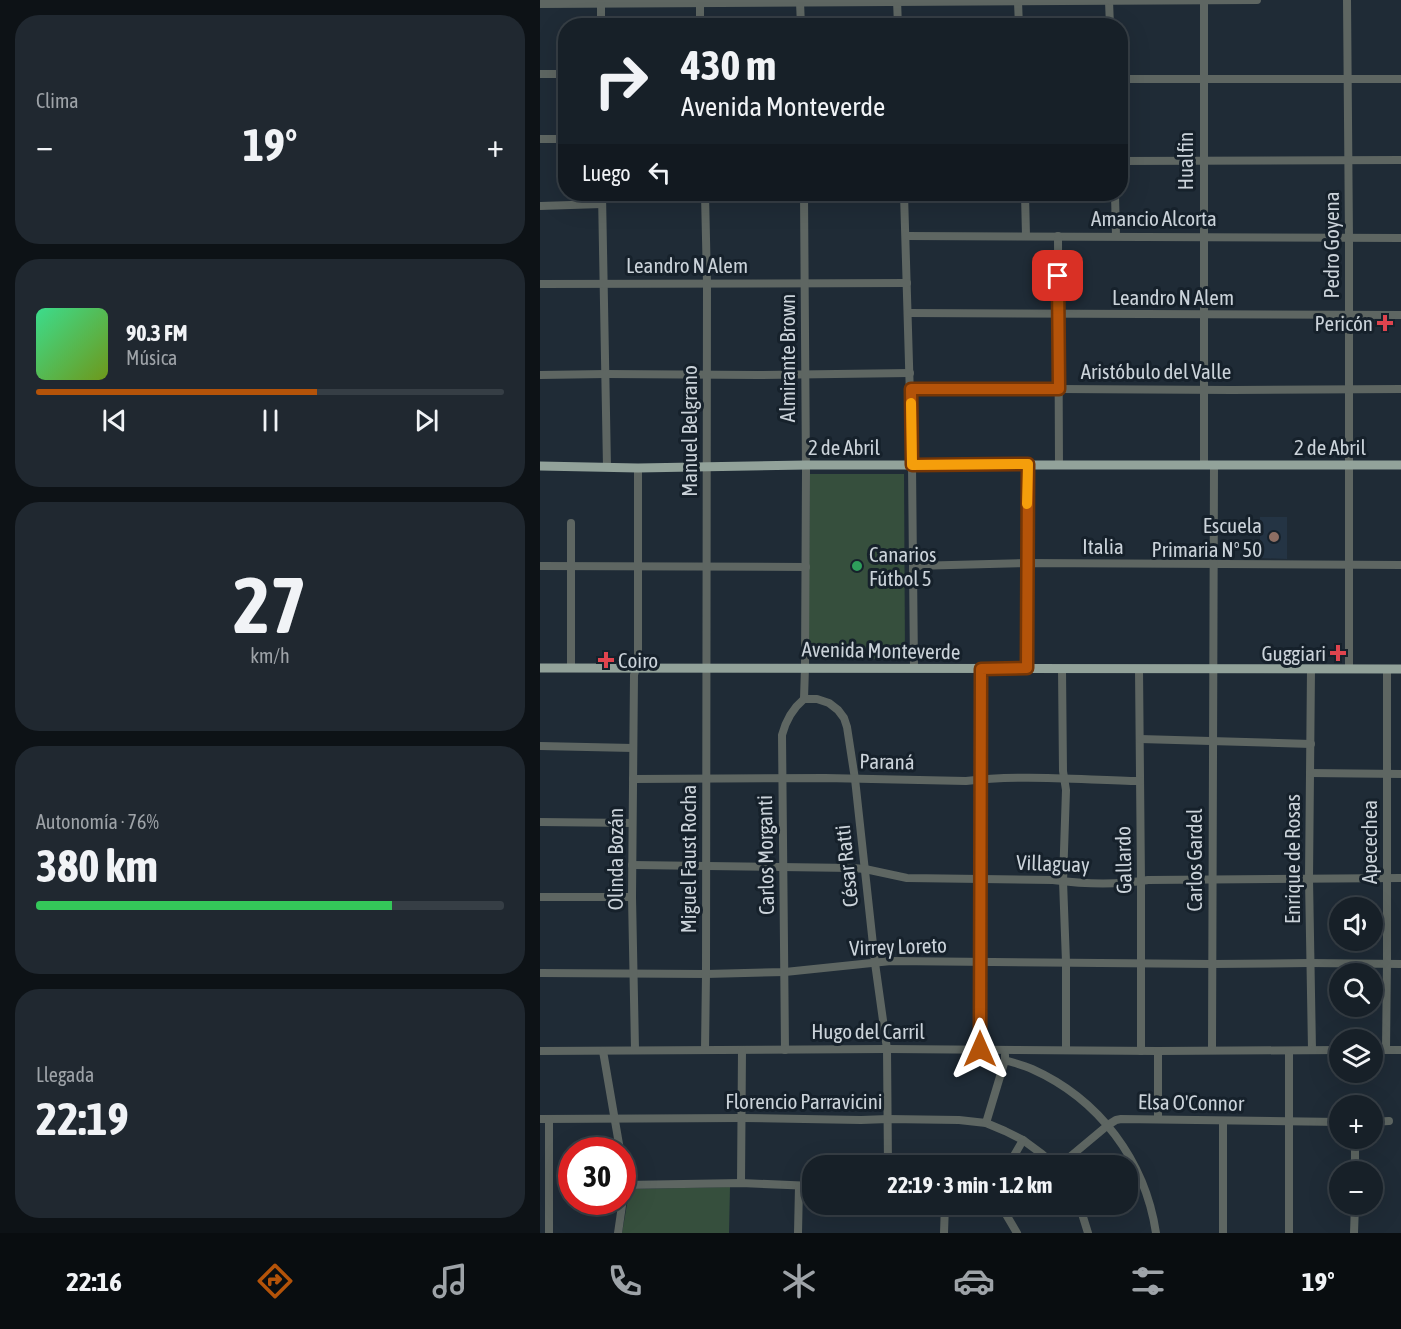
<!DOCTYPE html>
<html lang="es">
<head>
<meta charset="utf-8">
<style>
	body { margin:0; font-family:"Asap Condensed",sans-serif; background:#202830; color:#f1f3f6; height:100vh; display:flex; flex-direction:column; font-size:22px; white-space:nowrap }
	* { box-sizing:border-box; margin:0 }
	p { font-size:20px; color:#9ea3a8 }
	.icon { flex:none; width:33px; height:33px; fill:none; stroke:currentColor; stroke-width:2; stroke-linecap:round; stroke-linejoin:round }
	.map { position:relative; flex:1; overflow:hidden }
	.details { display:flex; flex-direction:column; gap:15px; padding:15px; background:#0d1216; width:540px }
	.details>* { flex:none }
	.hud { position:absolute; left:18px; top:18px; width:570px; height:183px; border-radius:24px; box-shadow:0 6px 24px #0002,0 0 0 2px #363e45; background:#172028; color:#f1f3f6; overflow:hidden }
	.controls { position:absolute; left:789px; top:897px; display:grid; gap:12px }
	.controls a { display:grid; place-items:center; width:54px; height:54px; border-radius:50%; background:#172028; box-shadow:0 6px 24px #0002,0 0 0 2px #363e45; font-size:30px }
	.speed { position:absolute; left:18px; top:1137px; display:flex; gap:12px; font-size:30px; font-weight:700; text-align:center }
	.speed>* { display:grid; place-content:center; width:78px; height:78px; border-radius:50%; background:#172028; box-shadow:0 6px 24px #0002,0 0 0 2px #363e45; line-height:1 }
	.speed .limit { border:9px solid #d22; background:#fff; color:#111 }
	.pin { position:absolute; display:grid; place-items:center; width:51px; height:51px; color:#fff; margin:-26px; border-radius:12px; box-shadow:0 3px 9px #0006 }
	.me { position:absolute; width:66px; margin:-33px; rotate:0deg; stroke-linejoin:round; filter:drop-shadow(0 0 4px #0008) }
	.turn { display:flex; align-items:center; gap:21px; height:126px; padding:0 24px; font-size:27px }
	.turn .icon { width:78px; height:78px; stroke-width:2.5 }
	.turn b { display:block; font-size:42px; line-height:51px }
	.then { display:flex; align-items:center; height:57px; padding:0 24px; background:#0003; gap:12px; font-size:22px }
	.big { font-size:45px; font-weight:700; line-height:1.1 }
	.details .card { flex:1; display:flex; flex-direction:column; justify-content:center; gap:9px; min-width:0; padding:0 21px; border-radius:24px; background:#202830 }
	.details .dial { align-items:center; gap:0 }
	.dial b { font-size:78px; line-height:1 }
	.song { display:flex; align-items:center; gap:18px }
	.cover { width:72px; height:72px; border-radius:9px; background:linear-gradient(135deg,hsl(150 70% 55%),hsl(80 70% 35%)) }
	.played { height:6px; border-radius:3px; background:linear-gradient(90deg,#b45309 60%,#363e45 60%) }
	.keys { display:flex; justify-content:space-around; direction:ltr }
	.heat { display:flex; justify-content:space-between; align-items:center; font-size:33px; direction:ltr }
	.charge { height:9px; border-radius:4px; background:linear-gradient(90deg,#34c759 76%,#363e45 0) }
	.trip { position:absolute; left:262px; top:1155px; width:336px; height:60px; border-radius:24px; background:#172028; box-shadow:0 6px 24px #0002,0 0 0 2px #363e45; font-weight:700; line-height:60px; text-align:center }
	.tab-bar { display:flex; height:96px; justify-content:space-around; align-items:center; background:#090d10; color:#9ea3a8 }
	.tab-bar .icon { width:42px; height:42px }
	.tab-bar .current { color:#b45309 }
	.tab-bar b { font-size:27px; color:#f1f3f6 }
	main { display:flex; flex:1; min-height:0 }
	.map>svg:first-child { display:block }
	.built { fill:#243444 }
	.green { fill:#364f3d }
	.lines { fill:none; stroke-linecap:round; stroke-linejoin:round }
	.minor { stroke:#5e6662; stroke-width:8 }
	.major { stroke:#92a29a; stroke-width:9 }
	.route-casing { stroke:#753606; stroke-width:15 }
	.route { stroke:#b45309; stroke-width:10 }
	.slow { stroke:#f59e0b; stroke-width:10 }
	.health-dot { fill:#e0444e; stroke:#16212b; stroke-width:2 }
	.education-dot { fill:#8d6e63; stroke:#16212b; stroke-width:2 }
	.leisure-dot { fill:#2e9e5b; stroke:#16212b; stroke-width:2 }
	.labels { text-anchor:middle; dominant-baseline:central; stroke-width:6; stroke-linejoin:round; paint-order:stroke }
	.street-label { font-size:21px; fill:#cbd3da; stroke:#16212b }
	.poi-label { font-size:21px; fill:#cbd3da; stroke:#16212b; text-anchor:end }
</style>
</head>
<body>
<main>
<section class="details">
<div class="card"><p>Clima</p>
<div class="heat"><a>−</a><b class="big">19°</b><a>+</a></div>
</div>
<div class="card">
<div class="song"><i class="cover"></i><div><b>90.3 FM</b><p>Música</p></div></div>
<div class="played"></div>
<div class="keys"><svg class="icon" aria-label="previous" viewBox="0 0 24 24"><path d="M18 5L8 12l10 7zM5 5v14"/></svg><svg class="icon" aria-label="pause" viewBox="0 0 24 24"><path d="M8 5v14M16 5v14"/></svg><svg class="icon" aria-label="next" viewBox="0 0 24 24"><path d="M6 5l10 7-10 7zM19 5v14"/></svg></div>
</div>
<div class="card dial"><b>27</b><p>km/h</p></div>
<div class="card"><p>Autonomía · 76%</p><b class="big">380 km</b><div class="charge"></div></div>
<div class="card"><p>Llegada</p><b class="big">22:19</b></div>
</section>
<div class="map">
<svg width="861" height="1233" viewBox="0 0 861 1233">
	<rect width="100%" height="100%" fill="#1f2b36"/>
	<!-- built -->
	<path class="built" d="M720 517H747V559L720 558Z"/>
	<!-- green -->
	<g class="green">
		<path d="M270 474H364L365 659 268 658Z"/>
		<path d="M190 1187 189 1233H82L89 1193 92 1189Z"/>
	</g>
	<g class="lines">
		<!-- minor -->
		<g class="minor">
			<path d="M357 0 358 26"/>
			<path d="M807 0 809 238V669"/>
			<path d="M569 1 570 26"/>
			<path d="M260 2 261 26"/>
			<path d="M478 2 479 26"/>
			<path d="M160 3V26"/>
			<path d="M0 4 717 0"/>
			<path d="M61 26V4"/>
			<path d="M0 74H26"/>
			<path d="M580 79H861"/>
			<path d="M0 139H26"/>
			<path d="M580 161 861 160"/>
			<path d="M62 194 67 467"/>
			<path d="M364 194 372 465 374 668"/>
			<path d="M485 194 486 236"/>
			<path d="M575 194 576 236"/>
			<path d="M0 206 62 204"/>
			<path d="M366 236 861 238"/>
			<path d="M518 236 519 464"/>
			<path d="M0 284 367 283"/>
			<path d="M368 313 861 315"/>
			<path d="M0 375 66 374 218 375 370 373"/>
			<path d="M371 389H519L692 390 861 389"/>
			<path d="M664 465V0"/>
			<path d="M0 566 266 567"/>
			<path d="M373 566 487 563 861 565"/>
			<path d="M31 667V523"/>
			<path d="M487 668 488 464"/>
			<path d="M522 669 523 771 526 790 523 881 526 962V1050"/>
			<path d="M599 669 601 881V1051"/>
			<path d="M771 669 769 879 772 1050"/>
			<path d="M264 699H277L289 703 298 710 304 718 307 727 315 779 335 963 347 1049 348 1166"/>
			<path d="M600 739 771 744"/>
			<path d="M0 746 93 748"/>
			<path d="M770 773 861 774"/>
			<path d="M93 779 285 778 426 781C484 774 542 780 600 781"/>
			<path d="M0 822 92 823"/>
			<path d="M92 865 313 868 325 869 367 878 513 880C543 884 578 885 608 880L861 878"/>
			<path d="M0 897H92"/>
			<path d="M0 973 166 974 245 972 351 961 672 964 770 963 861 964"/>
			<path d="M95 1049 92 897 94 675 98 661V468"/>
			<path d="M440 1049 441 669"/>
			<path d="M165 1050 166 974 167 283 165 194"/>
			<path d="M245 1050 242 735C246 720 252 709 264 699L265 667 266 471 264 194"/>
			<path d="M672 1050 674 465"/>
			<path d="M832 1050H861"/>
			<path d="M846 1050 847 963V670"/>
			<path d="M0 1051 347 1049 618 1051 800 1050"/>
			<path d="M63 1051 80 1150"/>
			<path d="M618 1051V1119"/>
			<path d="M465 1060C474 1063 483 1065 492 1069 559 1099 605 1160 616 1233"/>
			<path d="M0 1119 202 1118 321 1120 348 1119 419 1120 446 1123 465 1131 483 1140 502 1154 516 1166"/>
			<path d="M9 1119V1233"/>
			<path d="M832 1122 849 1121"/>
			<path d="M446 1123 465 1060V1055"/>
			<path d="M468 1166 483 1140"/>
			<path d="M519 1166 568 1125 576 1120 581 1119 800 1122"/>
			<path d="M815 1172V1138"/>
			<path d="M201 1183 202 1050"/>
			<path d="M85 1185 201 1183 273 1186"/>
			<path d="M457 1204 464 1211 477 1233"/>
			<path d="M539 1204 548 1233"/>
			<path d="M78 1233 85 1185 82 1163"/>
			<path d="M258 1233 259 1186"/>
			<path d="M404 1233 405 1204"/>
			<path d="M683 1233V1121"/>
			<path d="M749 1233V1051"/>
			<path d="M814 1233 815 1204"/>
		</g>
		<!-- major -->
		<g class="major">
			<path d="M0 466 98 468 266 465H861"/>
			<path d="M0 668 861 669"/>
		</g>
	</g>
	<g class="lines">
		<!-- route casing -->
		<g class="route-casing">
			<path id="route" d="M440 1049 441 669 487 668 488 464 372 465 371 389H519L518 276"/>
		</g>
		<!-- route -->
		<use href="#route" class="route"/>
		<!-- slow -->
		<path class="slow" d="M371 403 372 465 488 464 487 504"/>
	</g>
	<!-- markers -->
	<g class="health-dot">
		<path d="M842 314h6v6h6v6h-6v6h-6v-6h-6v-6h6z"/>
		<path d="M795 644h6v6h6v6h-6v6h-6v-6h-6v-6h6z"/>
		<path d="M63 651h6v6h6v6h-6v6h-6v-6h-6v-6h6z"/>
	</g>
	<circle class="education-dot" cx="734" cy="537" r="6"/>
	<circle class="leisure-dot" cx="317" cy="566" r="6"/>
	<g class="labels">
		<!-- street labels -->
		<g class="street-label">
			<text transform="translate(645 161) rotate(-90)">Hualfin</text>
			<text x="614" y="218">Amancio Alcorta</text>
			<text transform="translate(791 245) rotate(-90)">Pedro Goyena</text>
			<text x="147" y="265">Leandro N Alem</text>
			<text x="633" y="297">Leandro N Alem</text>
			<text transform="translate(247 358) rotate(-90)">Almirante Brown</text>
			<text x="616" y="371">Aristóbulo del Valle</text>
			<text transform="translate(149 431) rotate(-90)">Manuel Belgrano</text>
			<text x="304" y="447">2 de Abril</text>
			<text x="790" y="447">2 de Abril</text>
			<text x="563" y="546">Italia</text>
			<text transform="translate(341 650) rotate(1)">Avenida Monteverde</text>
			<text transform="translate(347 761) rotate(1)">Paraná</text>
			<text transform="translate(829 842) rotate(-90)">Apecechea</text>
			<text transform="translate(225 855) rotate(-91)">Carlos Morganti</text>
			<text transform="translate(75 859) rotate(-90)">Olinda Bozán</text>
			<text transform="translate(148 859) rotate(-90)">Miguel Faust Rocha</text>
			<text transform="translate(752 859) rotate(-90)">Enrique de Rosas</text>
			<text transform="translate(583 860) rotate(-91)">Gallardo</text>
			<text transform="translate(654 860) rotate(-90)">Carlos Gardel</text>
			<text transform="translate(513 863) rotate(2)">Villaguay</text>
			<text transform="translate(306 866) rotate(-96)">César Ratti</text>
			<text transform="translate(358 946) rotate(-2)">Virrey Loreto</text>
			<text x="328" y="1031">Hugo del Carril</text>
			<text x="264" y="1101">Florencio Parravicini</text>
			<text transform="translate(651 1102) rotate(1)">Elsa O'Connor</text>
		</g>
		<!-- poi labels -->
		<g class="poi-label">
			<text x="833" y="323">Pericón</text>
			<text x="722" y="525">Escuela<tspan x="722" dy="24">Primaria Nº 50</tspan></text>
			<text x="329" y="554" text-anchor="start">Canarios<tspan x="329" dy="24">Fútbol 5</tspan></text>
			<text x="786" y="653">Guggiari</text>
			<text x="78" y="660" text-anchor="start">Coiro</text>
		</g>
	</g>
</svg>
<div class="controls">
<a><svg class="icon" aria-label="sound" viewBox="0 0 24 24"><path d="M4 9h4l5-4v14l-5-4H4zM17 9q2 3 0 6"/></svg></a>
<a><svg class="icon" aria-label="search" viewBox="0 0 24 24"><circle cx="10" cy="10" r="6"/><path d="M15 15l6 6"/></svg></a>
<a><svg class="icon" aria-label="layers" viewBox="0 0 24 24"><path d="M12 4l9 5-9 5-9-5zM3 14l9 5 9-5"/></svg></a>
<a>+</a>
<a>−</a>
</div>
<div class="speed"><div class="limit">30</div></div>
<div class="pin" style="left:518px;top:276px;background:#d93025"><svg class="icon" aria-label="arrive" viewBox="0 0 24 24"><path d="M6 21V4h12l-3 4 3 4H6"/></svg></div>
<svg class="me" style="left:440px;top:1049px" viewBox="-20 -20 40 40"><path d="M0-17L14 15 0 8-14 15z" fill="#b45309" stroke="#fff" stroke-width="4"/></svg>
<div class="trip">22:19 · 3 min · 1.2 km</div>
<div class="hud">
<div class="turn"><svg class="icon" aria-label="right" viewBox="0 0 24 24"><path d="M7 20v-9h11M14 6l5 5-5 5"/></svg><div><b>430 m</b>Avenida Monteverde</div></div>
<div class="then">Luego<svg class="icon" aria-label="left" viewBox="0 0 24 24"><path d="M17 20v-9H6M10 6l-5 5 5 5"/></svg></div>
</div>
</div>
</main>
<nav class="tab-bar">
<b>22:16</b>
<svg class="icon current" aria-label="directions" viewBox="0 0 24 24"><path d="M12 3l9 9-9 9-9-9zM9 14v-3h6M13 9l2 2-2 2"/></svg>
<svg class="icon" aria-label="music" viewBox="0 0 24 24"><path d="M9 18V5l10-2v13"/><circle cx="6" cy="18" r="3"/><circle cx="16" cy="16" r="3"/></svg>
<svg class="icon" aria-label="phone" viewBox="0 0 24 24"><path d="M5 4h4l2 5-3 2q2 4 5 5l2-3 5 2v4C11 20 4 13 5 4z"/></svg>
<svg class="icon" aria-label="climate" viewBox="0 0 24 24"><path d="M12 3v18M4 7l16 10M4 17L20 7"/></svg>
<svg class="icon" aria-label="car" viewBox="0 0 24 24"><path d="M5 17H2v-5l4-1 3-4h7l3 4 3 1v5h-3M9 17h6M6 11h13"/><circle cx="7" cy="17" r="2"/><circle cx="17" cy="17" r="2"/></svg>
<svg class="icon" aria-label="filters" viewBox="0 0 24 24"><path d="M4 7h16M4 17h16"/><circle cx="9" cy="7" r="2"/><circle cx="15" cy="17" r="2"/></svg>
<b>19°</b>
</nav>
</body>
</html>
